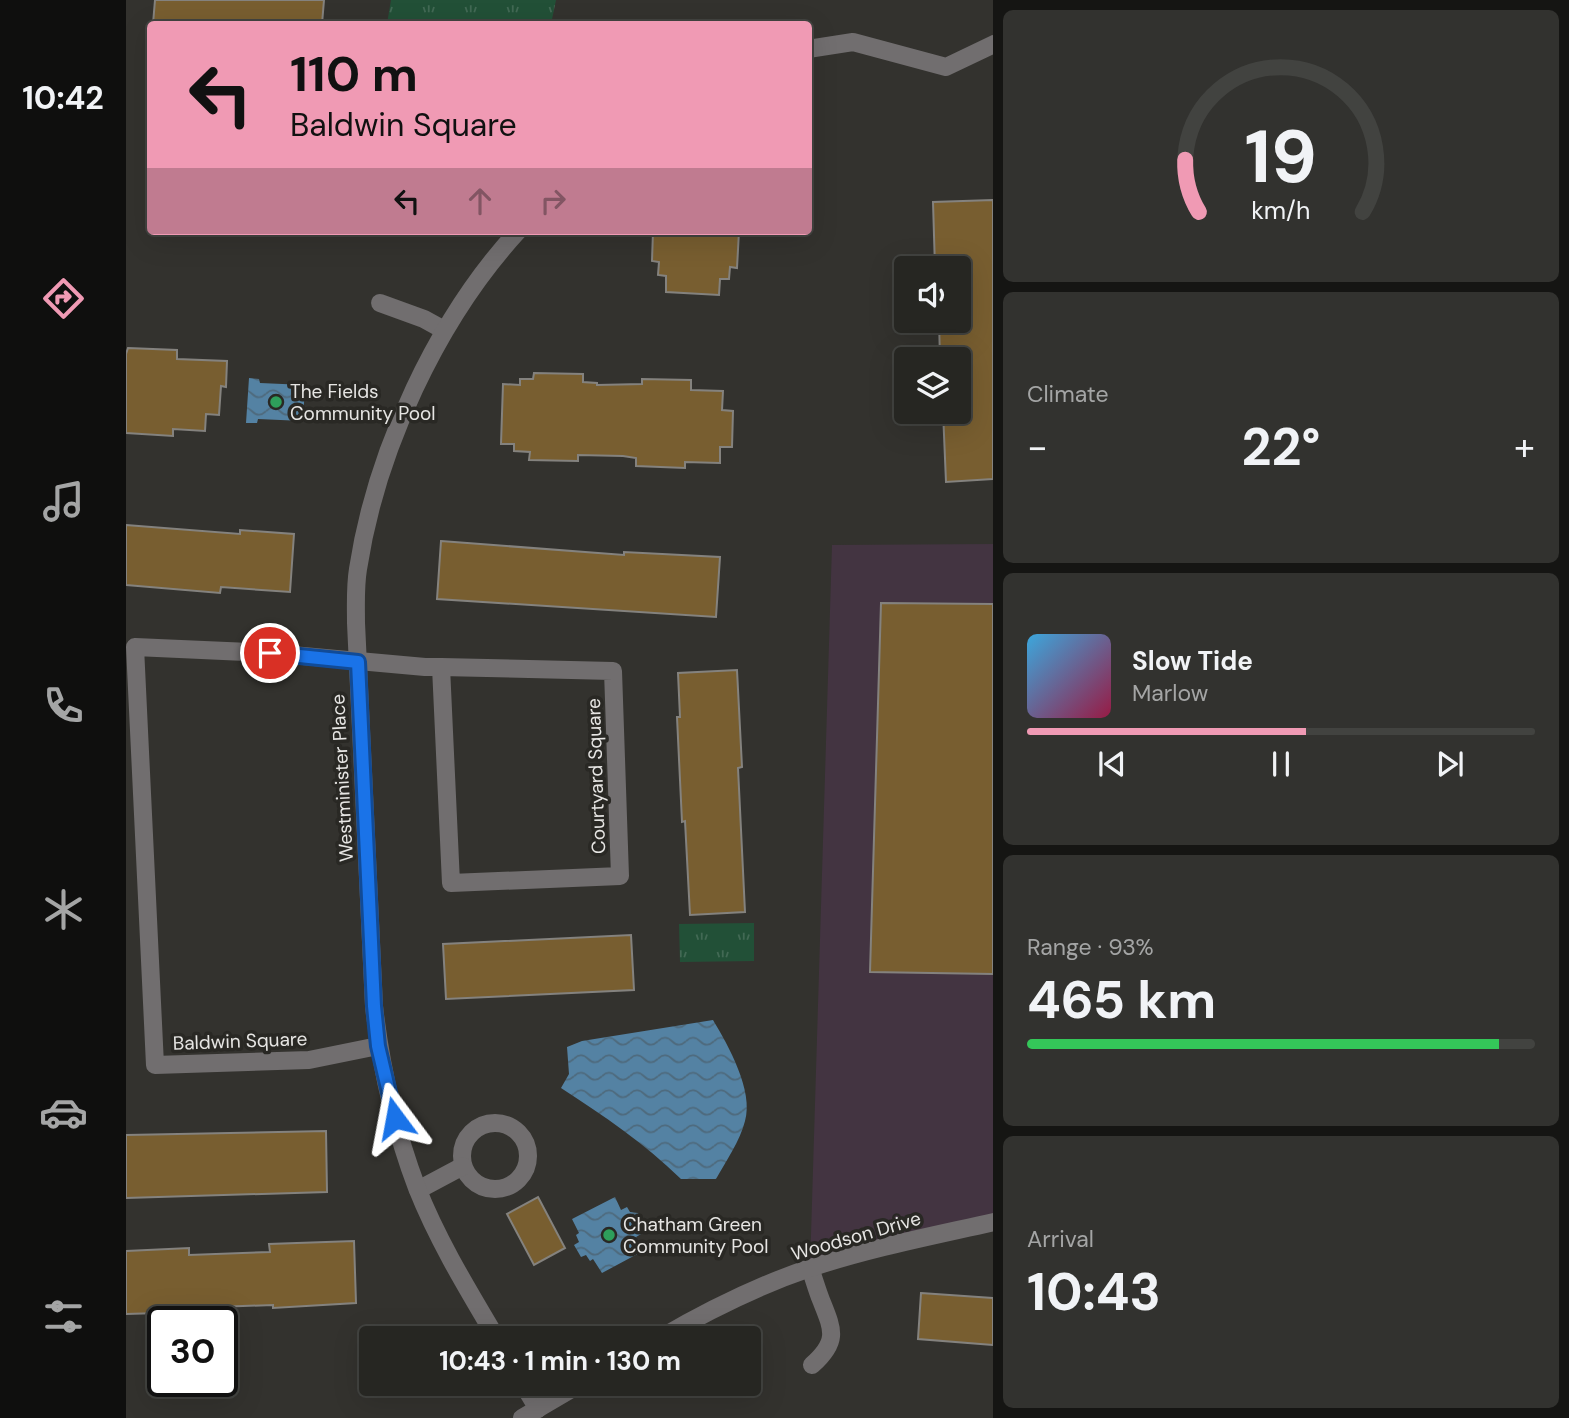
<!DOCTYPE html>
<html lang="en">
<head>
<meta charset="utf-8">
<style>
	body { margin:0; font-family:"DM Sans",sans-serif; background:#32322f; color:#f1f3f6; height:100vh; display:flex; flex-direction:column; font-size:26px; white-space:nowrap }
	* { box-sizing:border-box; margin:0 }
	p { font-size:23px; color:#a4a5a5 }
	.icon { flex:none; width:38px; height:38px; fill:none; stroke:currentColor; stroke-width:2; stroke-linecap:round; stroke-linejoin:round }
	.map { position:relative; flex:1; overflow:hidden }
	.panel { display:flex; flex-direction:column; gap:10px; padding:10px; background:#151513; width:576px }
	.panel>* { flex:none }
	.banner { position:absolute; left:21px; top:21px; width:665px; height:214px; border-radius:7px; box-shadow:0 7px 28px #0002,0 0 0 2px #424340; background:#f09ab4; color:#111; overflow:hidden }
	.tools { position:absolute; left:768px; top:256px; display:grid; gap:14px }
	.tools a { display:grid; place-items:center; width:77px; height:77px; border-radius:7px; background:#262622; box-shadow:0 7px 28px #0002,0 0 0 2px #424340; font-size:35px }
	.speed { position:absolute; left:21px; top:1306px; display:flex; gap:14px; font-size:35px; font-weight:700; text-align:center }
	.speed>* { display:grid; place-content:center; width:91px; height:91px; border-radius:50%; background:#262622; box-shadow:0 7px 28px #0002,0 0 0 2px #424340; line-height:1 }
	.speed .limit { border:4px solid #111; border-radius:10px; background:#fff; color:#111 }
	.pin { position:absolute; display:grid; place-items:center; width:60px; height:60px; color:#fff; margin:-30px; border:4px solid #fff; border-radius:50%; box-shadow:0 2px 7px #0007 }
	.me { position:absolute; width:77px; margin:-38px; rotate:347deg; stroke-linejoin:round; filter:drop-shadow(0 0 5px #0008) }
	.turn { display:flex; align-items:center; gap:24px; height:147px; padding:0 28px; font-size:32px }
	.turn .icon { width:91px; height:91px; stroke-width:2.5 }
	.turn b { display:block; font-size:49px; line-height:60px }
	.lanes { display:flex; align-items:center; height:66px; padding:0 28px; background:#0003; justify-content:center; gap:35px; direction:ltr }
	.lanes .off { opacity:.35 }
	.big { font-size:52px; font-weight:700; line-height:1.1 }
	.panel .tile { flex:1; display:flex; flex-direction:column; justify-content:center; gap:10px; min-width:0; padding:0 24px; border-radius:10px; background:#32322f }
	.panel .dial { align-items:center; gap:0 }
	.dial svg { height:182px; overflow:visible; fill:none; stroke:#424340; stroke-width:7; stroke-linecap:round; text-anchor:middle }
	.dial text { fill:#f1f3f6; stroke:none }
	.song { display:flex; align-items:center; gap:21px }
	.cover { width:84px; height:84px; border-radius:10px; background:linear-gradient(135deg,hsl(200 70% 55%),hsl(340 70% 35%)) }
	.played { height:7px; border-radius:4px; background:linear-gradient(90deg,#f09ab4 55%,#424340 55%) }
	.keys { display:flex; justify-content:space-around; direction:ltr }
	.heat { display:flex; justify-content:space-between; align-items:center; font-size:38px; direction:ltr }
	.charge { height:10px; border-radius:5px; background:linear-gradient(90deg,#34c759 93%,#424340 0) }
	.trip { position:absolute; left:233px; top:1326px; width:402px; height:70px; border-radius:7px; background:#262622; box-shadow:0 7px 28px #0002,0 0 0 2px #424340; font-weight:700; line-height:70px; text-align:center }
	main { display:flex; flex:1; min-height:0 }
	.menu { display:flex; flex-direction:column; width:126px; justify-content:space-around; align-items:center; background:#0f0f0e; color:#a4a5a5 }
	.menu .icon { width:49px; height:49px }
	.menu .current { color:#f09ab4 }
	.menu b { font-size:32px; color:#f1f3f6 }
	.map>svg:first-child { display:block }
	.commercial { fill:#433441 }
	.park { fill:url(#park-tufts) }
	.water { fill:url(#water-waves) }
	.building { fill:#785e30; stroke:#84827e; stroke-width:2 }
	.lines { fill:none; stroke-linecap:round; stroke-linejoin:round }
	.minor { stroke:#716e6f; stroke-width:18 }
	.route-casing { stroke:#114b97; stroke-width:18 }
	.route { stroke:#1a73e8; stroke-width:12 }
	.leisure-dot { fill:#2e9e5b; stroke:#292824; stroke-width:2.5 }
	.labels { text-anchor:middle; dominant-baseline:central; stroke-width:7; stroke-linejoin:round; paint-order:stroke }
	.poi-label { font-size:19px; fill:#e6e5e3; stroke:#292824; text-anchor:start }
	.street-label { font-size:19px; fill:#e6e5e3; stroke:#292824 }
</style>
</head>
<body>
<main>
<nav class="menu">
<b>10:42</b>
<svg class="icon current" aria-label="directions" viewBox="0 0 24 24"><path d="M12 3l9 9-9 9-9-9zM9 14v-3h6M13 9l2 2-2 2"/></svg>
<svg class="icon" aria-label="music" viewBox="0 0 24 24"><path d="M9 18V5l10-2v13"/><circle cx="6" cy="18" r="3"/><circle cx="16" cy="16" r="3"/></svg>
<svg class="icon" aria-label="phone" viewBox="0 0 24 24"><path d="M5 4h4l2 5-3 2q2 4 5 5l2-3 5 2v4C11 20 4 13 5 4z"/></svg>
<svg class="icon" aria-label="climate" viewBox="0 0 24 24"><path d="M12 3v18M4 7l16 10M4 17L20 7"/></svg>
<svg class="icon" aria-label="car" viewBox="0 0 24 24"><path d="M5 17H2v-5l4-1 3-4h7l3 4 3 1v5h-3M9 17h6M6 11h13"/><circle cx="7" cy="17" r="2"/><circle cx="17" cy="17" r="2"/></svg>
<svg class="icon" aria-label="filters" viewBox="0 0 24 24"><path d="M4 7h16M4 17h16"/><circle cx="9" cy="7" r="2"/><circle cx="15" cy="17" r="2"/></svg>
</nav>
<div class="map">
<svg width="868" height="1418" viewBox="0 0 868 1418">
	<defs>
		<pattern id="park-tufts" width="24" height="20" patternUnits="userSpaceOnUse" patternTransform="scale(1.75)"><rect width="24" height="20" fill="#225037"/><path d="M3 7l-1-3M5 7V3M7 7l1-3M15 17l-1-3M17 17v-4M19 17l1-3" fill="none" stroke="#426954"/></pattern>
		<pattern id="water-waves" width="16" height="10" patternUnits="userSpaceOnUse" patternTransform="scale(1.75)"><rect width="16" height="10" fill="#5482a3"/><path d="M0 5q4-4 8 0t8 0" fill="none" stroke="#4e6a7d"/></pattern>
	</defs>
	<rect width="100%" height="100%" fill="#33322e"/>
	<!-- commercial -->
	<path class="commercial" d="M867 544V1222L684 1268 706 545Z"/>
	<!-- park -->
	<g class="park">
		<path d="M265 0H430L425 24H261Z"/>
		<path d="M628 923V961L554 962 553 924Z"/>
	</g>
	<!-- water -->
	<g class="water">
		<path d="M123 378 133 379 134 383 179 385 177 421 132 419 131 423H120Z"/>
		<path d="M587 1020C602 1045 628 1091 619 1121 614 1141 600 1161 590 1179H555C518 1143 478 1116 435 1088L443 1074 441 1047 456 1041Z"/>
		<path d="M489 1197 495 1210 501 1207 504 1212 512 1213 516 1221 512 1229 515 1234 510 1237 517 1251 476 1273 467 1259 464 1261 460 1255 455 1257 448 1245 453 1242 450 1235 453 1233 446 1219Z"/>
	</g>
	<!-- building -->
	<g class="building">
		<path d="M29 0H198L196 24H133L74 20V24H27Z"/>
		<path d="M867 200V479L820 482 817 411H833V359H814L813 320H833V268H809L807 202Z"/>
		<path d="M527 231H613L611 268 604 267 603 279H594L593 295 540 292V276L532 275 533 262 526 261Z"/>
		<path d="M2 348 51 350V359L101 361 100 387 95 386 93 415 80 414 79 431 47 429V436L0 433V354Z"/>
		<path d="M408 373 457 374V382L471 383V385L516 384V379L565 380V390L597 391 596 410 607 411 606 447H594V463L559 462V468L510 466V458L497 456 452 455V461L403 460 404 452 388 451V444H375L377 384 394 385V379H407Z"/>
		<path d="M0 525 114 534V530L168 534 164 592 95 587 94 593 0 585Z"/>
		<path d="M315 541 498 555V552L594 557 590 617 311 599Z"/>
		<path d="M755 603 867 604V974L744 972Z"/>
		<path d="M611 670 616 767 612 768 619 912 564 915 559 821 556 822 551 717H554L552 673Z"/>
		<path d="M505 935 508 990 320 999 317 944Z"/>
		<path d="M200 1131 201 1192 0 1198V1135Z"/>
		<path d="M412 1197 439 1248 408 1265 381 1214Z"/>
		<path d="M228 1241 230 1303 147 1308V1305L64 1308 65 1312 0 1314V1251L63 1248V1255L144 1252 143 1244Z"/>
		<path d="M795 1293 867 1298V1345L792 1339Z"/>
	</g>
	<g class="lines">
		<!-- minor -->
		<g class="minor">
			<path d="M682 49 727 42 820 67 868 44"/>
			<path d="M254 303 298 319 318 330"/>
			<path d="M252 1046 183 1060 29 1065 9 647 144 653 299 667H315L487 671 494 876 325 883 315 667"/>
			<circle cx="369" cy="1156" r="33"/>
			<path d="M292 1190 337 1166"/>
			<path d="M684 1268C688 1279 691 1290 695 1300 707 1330 713 1341 686 1365"/>
			<path d="M371 1339C342 1290 312 1241 291 1188 269 1130 255 1068 248 1006L230 623C230 605 229 587 232 569 250 451 311 319 392 231"/>
			<path d="M533 1339C581 1311 631 1286 684 1268 744 1248 806 1236 868 1222"/>
			<path d="M397 1384 412 1409"/>
			<path d="M396 1418 454 1384"/>
		</g>
	</g>
	<g class="lines">
		<!-- route casing -->
		<g class="route-casing">
			<path id="route" d="M144 653 232 662 248 1006 252 1046 269 1118"/>
		</g>
		<!-- route -->
		<use href="#route" class="route"/>
	</g>
	<!-- markers -->
	<g class="leisure-dot">
		<circle cx="150" cy="402" r="7"/>
		<circle cx="483" cy="1235" r="7"/>
	</g>
	<g class="labels">
		<!-- poi labels -->
		<g class="poi-label">
			<text x="164" y="391">The Fields<tspan x="164" dy="22">Community Pool</tspan></text>
			<text x="497" y="1224">Chatham Green<tspan x="497" dy="22">Community Pool</tspan></text>
		</g>
		<!-- street labels -->
		<g class="street-label">
			<text transform="translate(470 776) rotate(-92)">Courtyard Square</text>
			<text transform="translate(216 778) rotate(-93)">Westminister Place</text>
			<text transform="translate(114 1041) rotate(-2)">Baldwin Square</text>
			<text transform="translate(730 1236) rotate(-16)">Woodson Drive</text>
		</g>
	</g>
</svg>
<div class="tools">
<a><svg class="icon" aria-label="sound" viewBox="0 0 24 24"><path d="M4 9h4l5-4v14l-5-4H4zM17 9q2 3 0 6"/></svg></a>
<a><svg class="icon" aria-label="layers" viewBox="0 0 24 24"><path d="M12 4l9 5-9 5-9-5zM3 14l9 5 9-5"/></svg></a>
</div>
<div class="speed"><div class="limit">30</div></div>
<div class="pin" style="left:144px;top:653px;background:#d93025"><svg class="icon" aria-label="arrive" viewBox="0 0 24 24"><path d="M6 21V4h12l-3 4 3 4H6"/></svg></div>
<svg class="me" style="left:269px;top:1118px" viewBox="-20 -20 40 40"><path d="M0-17L14 15 0 8-14 15z" fill="#1a73e8" stroke="#fff" stroke-width="4"/></svg>
<div class="trip">10:43 · 1 min · 130 m</div>
<div class="banner">
<div class="turn"><svg class="icon" aria-label="left" viewBox="0 0 24 24"><path d="M17 20v-9H6M10 6l-5 5 5 5"/></svg><div><b>110 m</b>Baldwin Square</div></div>
<div class="lanes"><svg class="icon" aria-label="left" viewBox="0 0 24 24"><path d="M17 20v-9H6M10 6l-5 5 5 5"/></svg><svg class="icon off" aria-label="ahead" viewBox="0 0 24 24"><path d="M12 20V5M6 11l6-6 6 6"/></svg><svg class="icon off" aria-label="right" viewBox="0 0 24 24"><path d="M7 20v-9h11M14 6l5 5-5 5"/></svg></div>
</div>
</div>
<section class="panel">
<div class="tile dial"><svg viewBox="0 0 100 80">
<path d="M14 69A42 42 0 1 1 86 69"/>
<path d="M14 69A42 42 0 0 1 8 46" stroke="#f09ab4"/>
<text x="50" y="56" font-size="32" font-weight="700">19</text>
<text x="50" y="72" font-size="11">km/h</text>
</svg></div>
<div class="tile"><p>Climate</p>
<div class="heat"><a>−</a><b class="big">22°</b><a>+</a></div>
</div>
<div class="tile">
<div class="song"><i class="cover"></i><div><b>Slow Tide</b><p>Marlow</p></div></div>
<div class="played"></div>
<div class="keys"><svg class="icon" aria-label="previous" viewBox="0 0 24 24"><path d="M18 5L8 12l10 7zM5 5v14"/></svg><svg class="icon" aria-label="pause" viewBox="0 0 24 24"><path d="M8 5v14M16 5v14"/></svg><svg class="icon" aria-label="next" viewBox="0 0 24 24"><path d="M6 5l10 7-10 7zM19 5v14"/></svg></div>
</div>
<div class="tile"><p>Range · 93%</p><b class="big">465 km</b><div class="charge"></div></div>
<div class="tile"><p>Arrival</p><b class="big">10:43</b></div>
</section>
</main>
</body>
</html>
